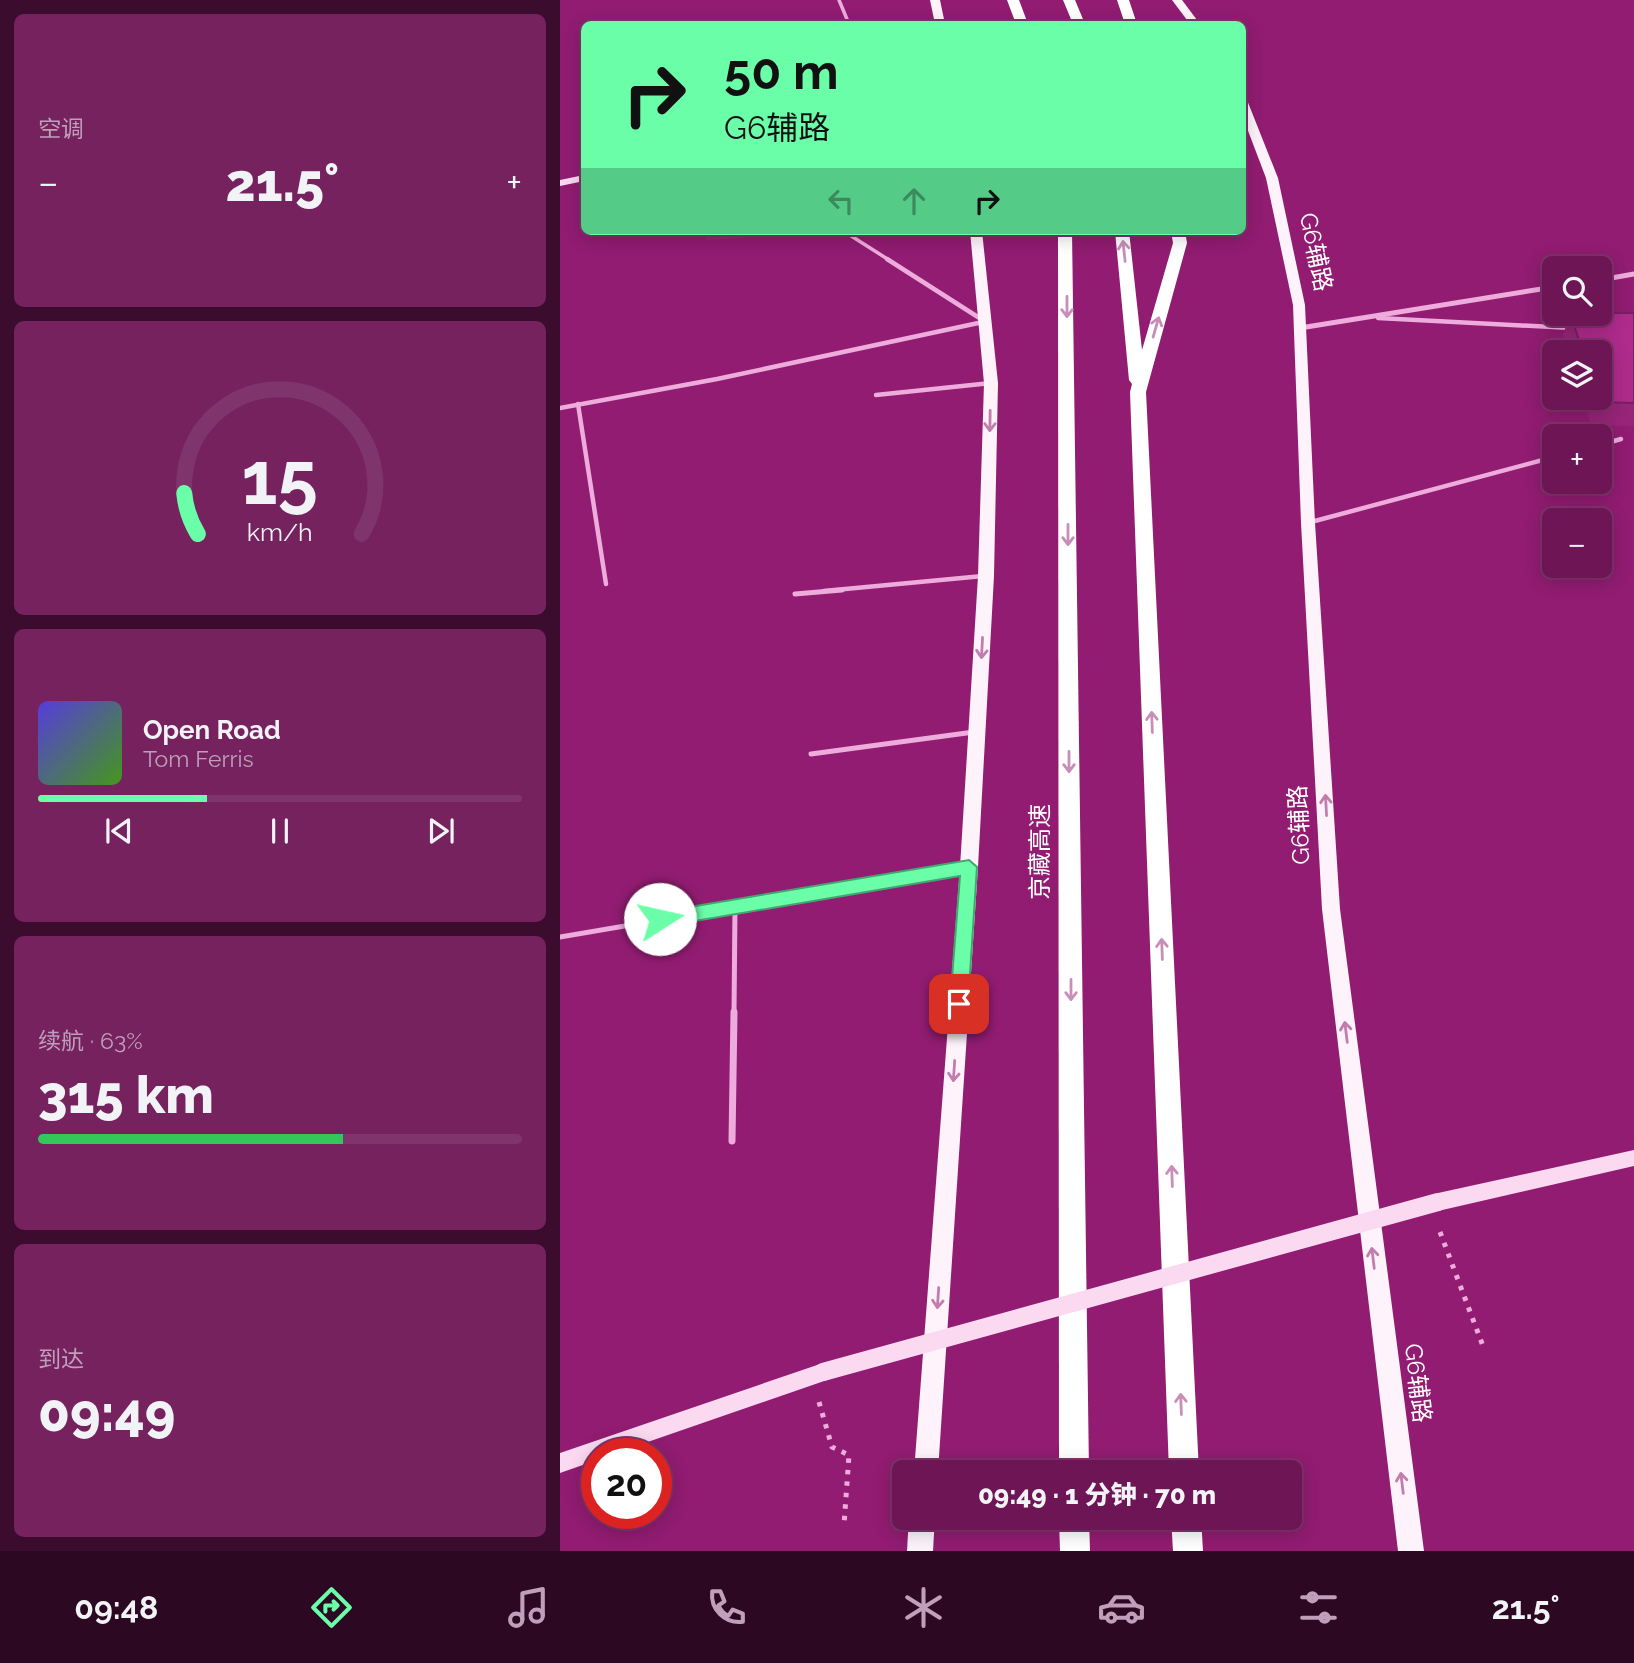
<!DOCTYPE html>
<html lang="zh">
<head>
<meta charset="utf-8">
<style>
	body { margin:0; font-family:Raleway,"Noto Sans SC",sans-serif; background:#75225f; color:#f1f3f6; height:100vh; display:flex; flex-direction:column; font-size:26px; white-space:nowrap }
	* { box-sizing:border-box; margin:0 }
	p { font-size:23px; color:#bf9fb9 }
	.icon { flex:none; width:38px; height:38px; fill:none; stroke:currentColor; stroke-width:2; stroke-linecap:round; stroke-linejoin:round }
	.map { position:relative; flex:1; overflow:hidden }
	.panel { display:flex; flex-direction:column; gap:14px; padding:14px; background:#3c0c2f; width:560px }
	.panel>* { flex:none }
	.hud { position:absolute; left:21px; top:21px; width:665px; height:214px; border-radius:10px; box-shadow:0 4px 18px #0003,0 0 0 2px #7f346c; background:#6afea9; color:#111; overflow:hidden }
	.controls { position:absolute; left:982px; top:256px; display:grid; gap:14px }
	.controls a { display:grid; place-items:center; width:70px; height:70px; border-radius:10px; background:#6d1555; box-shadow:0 4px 18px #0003,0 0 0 2px #7f346c; font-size:35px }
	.speed { position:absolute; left:21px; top:1438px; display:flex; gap:14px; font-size:35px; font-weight:700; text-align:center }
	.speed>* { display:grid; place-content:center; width:91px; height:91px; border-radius:50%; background:#6d1555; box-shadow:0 4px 18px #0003,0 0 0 2px #7f346c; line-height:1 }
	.speed .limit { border:10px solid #d22; background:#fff; color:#111 }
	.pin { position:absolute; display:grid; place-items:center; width:60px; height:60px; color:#fff; margin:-30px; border-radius:14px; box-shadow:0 4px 10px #0006 }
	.me { position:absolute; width:77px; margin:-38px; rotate:80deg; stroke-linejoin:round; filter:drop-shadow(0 0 5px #0008) }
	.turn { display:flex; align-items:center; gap:24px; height:147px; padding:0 28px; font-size:32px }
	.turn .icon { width:91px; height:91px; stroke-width:2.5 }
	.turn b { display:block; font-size:49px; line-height:60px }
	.lanes { display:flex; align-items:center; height:66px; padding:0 28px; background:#0003; justify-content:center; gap:35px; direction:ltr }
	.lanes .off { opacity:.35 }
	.big { font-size:52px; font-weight:800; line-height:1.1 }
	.panel .widget { flex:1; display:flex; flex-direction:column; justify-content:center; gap:10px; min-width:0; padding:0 24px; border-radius:10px; background:#75225f }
	.panel .dial { align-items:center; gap:0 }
	.dial svg { height:182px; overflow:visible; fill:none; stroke:#7f346c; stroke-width:7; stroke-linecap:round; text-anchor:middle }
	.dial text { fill:#f1f3f6; stroke:none }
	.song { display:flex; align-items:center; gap:21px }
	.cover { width:84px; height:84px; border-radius:10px; background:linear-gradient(135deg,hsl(250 70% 55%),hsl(100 70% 35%)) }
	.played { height:7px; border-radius:4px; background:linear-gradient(90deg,#6afea9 35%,#7f346c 35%) }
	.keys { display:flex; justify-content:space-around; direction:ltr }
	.heat { display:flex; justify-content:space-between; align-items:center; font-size:38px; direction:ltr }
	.charge { height:10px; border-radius:5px; background:linear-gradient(90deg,#34c759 63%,#7f346c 0) }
	.trip { position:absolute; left:332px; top:1460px; width:410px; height:70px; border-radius:10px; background:#6d1555; box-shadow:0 4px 18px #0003,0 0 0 2px #7f346c; font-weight:800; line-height:70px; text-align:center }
	.menu { display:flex; height:112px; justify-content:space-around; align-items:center; background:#2c0822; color:#bf9fb9 }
	.menu .icon { width:49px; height:49px }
	.menu .active { color:#6afea9 }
	.menu b { font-size:32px; color:#f1f3f6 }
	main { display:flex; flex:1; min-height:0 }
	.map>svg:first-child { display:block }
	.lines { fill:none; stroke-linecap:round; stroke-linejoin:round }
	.path { stroke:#eeacdd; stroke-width:5; stroke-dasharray:4.5 7; stroke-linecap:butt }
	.lane-far3 { stroke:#eeacdd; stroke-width:3.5 }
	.lane-far2 { stroke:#eeacdd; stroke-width:4.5 }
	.lane-far1 { stroke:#eeacdd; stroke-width:5 }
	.lane { stroke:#eeacdd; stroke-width:7 }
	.street { stroke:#eeacdd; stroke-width:5 }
	.secondary { fill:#fad9f1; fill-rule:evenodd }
	.primary { fill:#fff3fb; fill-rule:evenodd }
	.highway { fill:#fff; fill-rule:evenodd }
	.secondary-bridge { stroke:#fad9f1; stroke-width:18 }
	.wall { fill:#962578 }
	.building { fill:#af2b8c; stroke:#7a1e62; stroke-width:2 }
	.oneway { stroke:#c88eb8 }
	.oneway2 { stroke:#c27daf }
	.route { fill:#6afea9; stroke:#45a56e; stroke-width:2 }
	.labels { text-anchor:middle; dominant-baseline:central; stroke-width:7; stroke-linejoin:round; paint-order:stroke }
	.street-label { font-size:24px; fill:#fff; stroke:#911c71 }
</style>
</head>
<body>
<main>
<section class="panel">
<div class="widget"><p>空调</p>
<div class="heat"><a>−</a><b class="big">21.5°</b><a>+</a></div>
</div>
<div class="widget dial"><svg viewBox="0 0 100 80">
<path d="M14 69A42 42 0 1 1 86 69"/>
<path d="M14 69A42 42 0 0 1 8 51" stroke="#6afea9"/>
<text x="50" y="56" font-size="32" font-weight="700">15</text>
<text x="50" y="72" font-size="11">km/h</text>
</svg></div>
<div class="widget">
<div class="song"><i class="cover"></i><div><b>Open Road</b><p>Tom Ferris</p></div></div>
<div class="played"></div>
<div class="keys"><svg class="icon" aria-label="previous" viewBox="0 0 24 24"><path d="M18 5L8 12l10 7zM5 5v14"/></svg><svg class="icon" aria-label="pause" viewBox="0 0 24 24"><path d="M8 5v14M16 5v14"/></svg><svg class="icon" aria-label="next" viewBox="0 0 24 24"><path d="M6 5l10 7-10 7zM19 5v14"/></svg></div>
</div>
<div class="widget"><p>续航 · 63%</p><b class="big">315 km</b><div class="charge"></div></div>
<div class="widget"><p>到达</p><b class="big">09:49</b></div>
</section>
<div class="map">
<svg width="1074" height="1551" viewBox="0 0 1074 1551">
	<rect width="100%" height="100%" fill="#911c71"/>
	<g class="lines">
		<!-- path -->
		<g class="path">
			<path d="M880 1232 923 1346"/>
			<path d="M259 1402 272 1447 289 1455 284 1525"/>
		</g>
		<!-- lane-far3 -->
		<g class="lane-far3">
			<path d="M279 0 289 24"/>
			<path d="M285 232 329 260"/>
		</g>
		<!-- lane-far2 -->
		<g class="lane-far2">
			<path d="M327 259 421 319"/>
			<path d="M818 318 1012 328"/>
			<path d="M316 395 431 383"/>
			<path d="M18 404 46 584"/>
			<path d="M0 408 157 379 423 322"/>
			<path d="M1040 445 1061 439"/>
			<path d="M751 522 994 457"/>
			<path d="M264 591 423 576"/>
		</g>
		<!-- lane-far1 -->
		<g class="lane-far1">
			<path d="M235 594 282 590"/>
			<path d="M251 754 414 732"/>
			<path d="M0 937 406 868"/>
			<path d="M174 1013 175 906"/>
		</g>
		<!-- lane -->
		<path class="lane" d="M172 1141 174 1012"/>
		<!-- street -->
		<g class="street">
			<path d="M1040 280 1074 274"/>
			<path d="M740 328 994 287"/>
		</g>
		<!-- secondary -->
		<g class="secondary">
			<path d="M24 175V181L0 186V180Z"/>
			<path d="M1074 1150V1166L878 1211 872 1208 869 1202 872 1196 878 1193Z"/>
			<path d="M263 1363 270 1365 272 1372 270 1379 53 1454H37V1460L0 1473V1453Z"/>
		</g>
		<!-- primary -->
		<g class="primary">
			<path d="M370 0H380L385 24H375Z"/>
			<path d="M612 0H622L640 24H630Z"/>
			<path d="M682 97 687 100 718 178 745 305 755 523 780 909 864 1551H838L762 909 741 523 733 305 706 178 682 115Z"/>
			<path d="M410 231H422L438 383 434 576 418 867 378 1472H354L400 867 418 576 424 383Z"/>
			<path d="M349 1517H375L373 1551H347Z"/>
		</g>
		<!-- highway -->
		<g class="highway">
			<path d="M447 0H459L468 24H456Z"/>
			<path d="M503 0H515L525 24H513Z"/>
			<path d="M557 0H569L577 24H565Z"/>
			<path d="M498 231H512L529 1472H499Z"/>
			<path d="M555 231H569L582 350 613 243 611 231H625L627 243 586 392 639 1472H609L570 392 572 384 569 380Z"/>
			<path d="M499 1517H529L530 1551H500Z"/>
			<path d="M611 1517H641L643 1551H613Z"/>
		</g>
		<!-- secondary-bridge -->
		<path class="secondary-bridge" d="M263 1372 878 1202"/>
	</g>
	<!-- wall -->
	<g class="wall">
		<path d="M144 231H186L185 238 146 240Z"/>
		<path d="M1010 313H1074V426L1031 425 1022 397H1040V352H1008L1003 335Z"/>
	</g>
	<!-- building -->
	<path class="building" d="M1010 313H1074V403L1040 402 1038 397H1040V352H1023Z"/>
	<!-- one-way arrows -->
	<defs><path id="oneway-shaft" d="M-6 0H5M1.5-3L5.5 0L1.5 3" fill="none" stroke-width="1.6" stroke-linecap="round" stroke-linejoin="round" transform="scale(1.75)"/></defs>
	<g class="oneway">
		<use href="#oneway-shaft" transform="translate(564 251) rotate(-96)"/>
		<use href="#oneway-shaft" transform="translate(507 307) rotate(90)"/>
		<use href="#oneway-shaft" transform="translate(596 327) rotate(-74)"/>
		<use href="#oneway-shaft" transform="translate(508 535) rotate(90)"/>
		<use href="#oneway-shaft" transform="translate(592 722) rotate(-92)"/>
		<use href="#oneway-shaft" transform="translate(509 762) rotate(90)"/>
		<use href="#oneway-shaft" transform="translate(602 949) rotate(-92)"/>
		<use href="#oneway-shaft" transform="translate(511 990) rotate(90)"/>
		<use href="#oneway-shaft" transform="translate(612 1176) rotate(-92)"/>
		<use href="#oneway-shaft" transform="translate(621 1404) rotate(-92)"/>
	</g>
	<g class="oneway2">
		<use href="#oneway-shaft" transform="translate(430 421) rotate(91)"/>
		<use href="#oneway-shaft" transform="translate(422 648) rotate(93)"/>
		<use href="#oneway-shaft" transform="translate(766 805) rotate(-93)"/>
		<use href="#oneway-shaft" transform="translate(786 1032) rotate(-97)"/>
		<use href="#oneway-shaft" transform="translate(394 1071) rotate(94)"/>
		<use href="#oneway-shaft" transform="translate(813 1258) rotate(-97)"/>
		<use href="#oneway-shaft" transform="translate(378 1298) rotate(94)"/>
		<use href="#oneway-shaft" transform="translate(842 1483) rotate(-97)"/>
	</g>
	<!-- route -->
	<path class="route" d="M409 860 417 867 408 1004 406 1010 399 1013 393 1010 390 1004 400 876 100 927 91 919 100 912Z"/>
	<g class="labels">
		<!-- street labels -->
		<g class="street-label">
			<text transform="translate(756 252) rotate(78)">G6辅路</text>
			<text transform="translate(739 825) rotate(-93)">G6辅路</text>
			<text transform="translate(479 852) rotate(-90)">京藏高速</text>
			<text transform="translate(858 1383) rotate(83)">G6辅路</text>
		</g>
	</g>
</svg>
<div class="controls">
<a><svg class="icon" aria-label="search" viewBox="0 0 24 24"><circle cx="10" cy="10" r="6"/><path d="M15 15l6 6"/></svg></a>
<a><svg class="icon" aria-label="layers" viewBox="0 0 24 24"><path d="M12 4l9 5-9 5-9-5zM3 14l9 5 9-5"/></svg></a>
<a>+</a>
<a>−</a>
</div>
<div class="speed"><div class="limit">20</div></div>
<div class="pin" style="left:399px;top:1004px;background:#d93025"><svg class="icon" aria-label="arrive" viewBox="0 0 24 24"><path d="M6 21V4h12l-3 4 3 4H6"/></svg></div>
<svg class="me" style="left:100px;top:919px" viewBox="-20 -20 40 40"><circle r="19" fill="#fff"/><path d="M0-13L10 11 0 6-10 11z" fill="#6afea9"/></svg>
<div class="trip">09:49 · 1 分钟 · 70 m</div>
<div class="hud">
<div class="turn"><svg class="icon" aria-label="right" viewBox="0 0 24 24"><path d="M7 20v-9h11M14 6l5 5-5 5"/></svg><div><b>50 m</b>G6辅路</div></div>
<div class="lanes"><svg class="icon off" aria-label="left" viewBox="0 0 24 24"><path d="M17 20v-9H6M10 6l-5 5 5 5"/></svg><svg class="icon off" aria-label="ahead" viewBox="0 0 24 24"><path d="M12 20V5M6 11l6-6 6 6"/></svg><svg class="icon" aria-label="right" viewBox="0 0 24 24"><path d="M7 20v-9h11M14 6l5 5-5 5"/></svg></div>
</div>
</div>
</main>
<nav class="menu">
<b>09:48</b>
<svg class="icon active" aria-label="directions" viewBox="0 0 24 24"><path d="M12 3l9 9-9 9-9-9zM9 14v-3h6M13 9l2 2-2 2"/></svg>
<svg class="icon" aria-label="music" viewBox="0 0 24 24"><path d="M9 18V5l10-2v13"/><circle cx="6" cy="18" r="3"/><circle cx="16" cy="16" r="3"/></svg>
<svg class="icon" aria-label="phone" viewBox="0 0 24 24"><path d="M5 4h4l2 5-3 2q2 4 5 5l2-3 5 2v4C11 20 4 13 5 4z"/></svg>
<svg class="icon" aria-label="climate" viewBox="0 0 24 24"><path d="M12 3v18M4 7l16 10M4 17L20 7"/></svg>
<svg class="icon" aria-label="car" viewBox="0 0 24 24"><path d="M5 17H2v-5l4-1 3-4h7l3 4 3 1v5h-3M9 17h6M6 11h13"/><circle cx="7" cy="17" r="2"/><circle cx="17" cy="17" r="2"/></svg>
<svg class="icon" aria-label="filters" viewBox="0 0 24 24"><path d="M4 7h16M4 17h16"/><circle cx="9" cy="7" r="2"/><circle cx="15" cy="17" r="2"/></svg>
<b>21.5°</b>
</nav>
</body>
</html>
